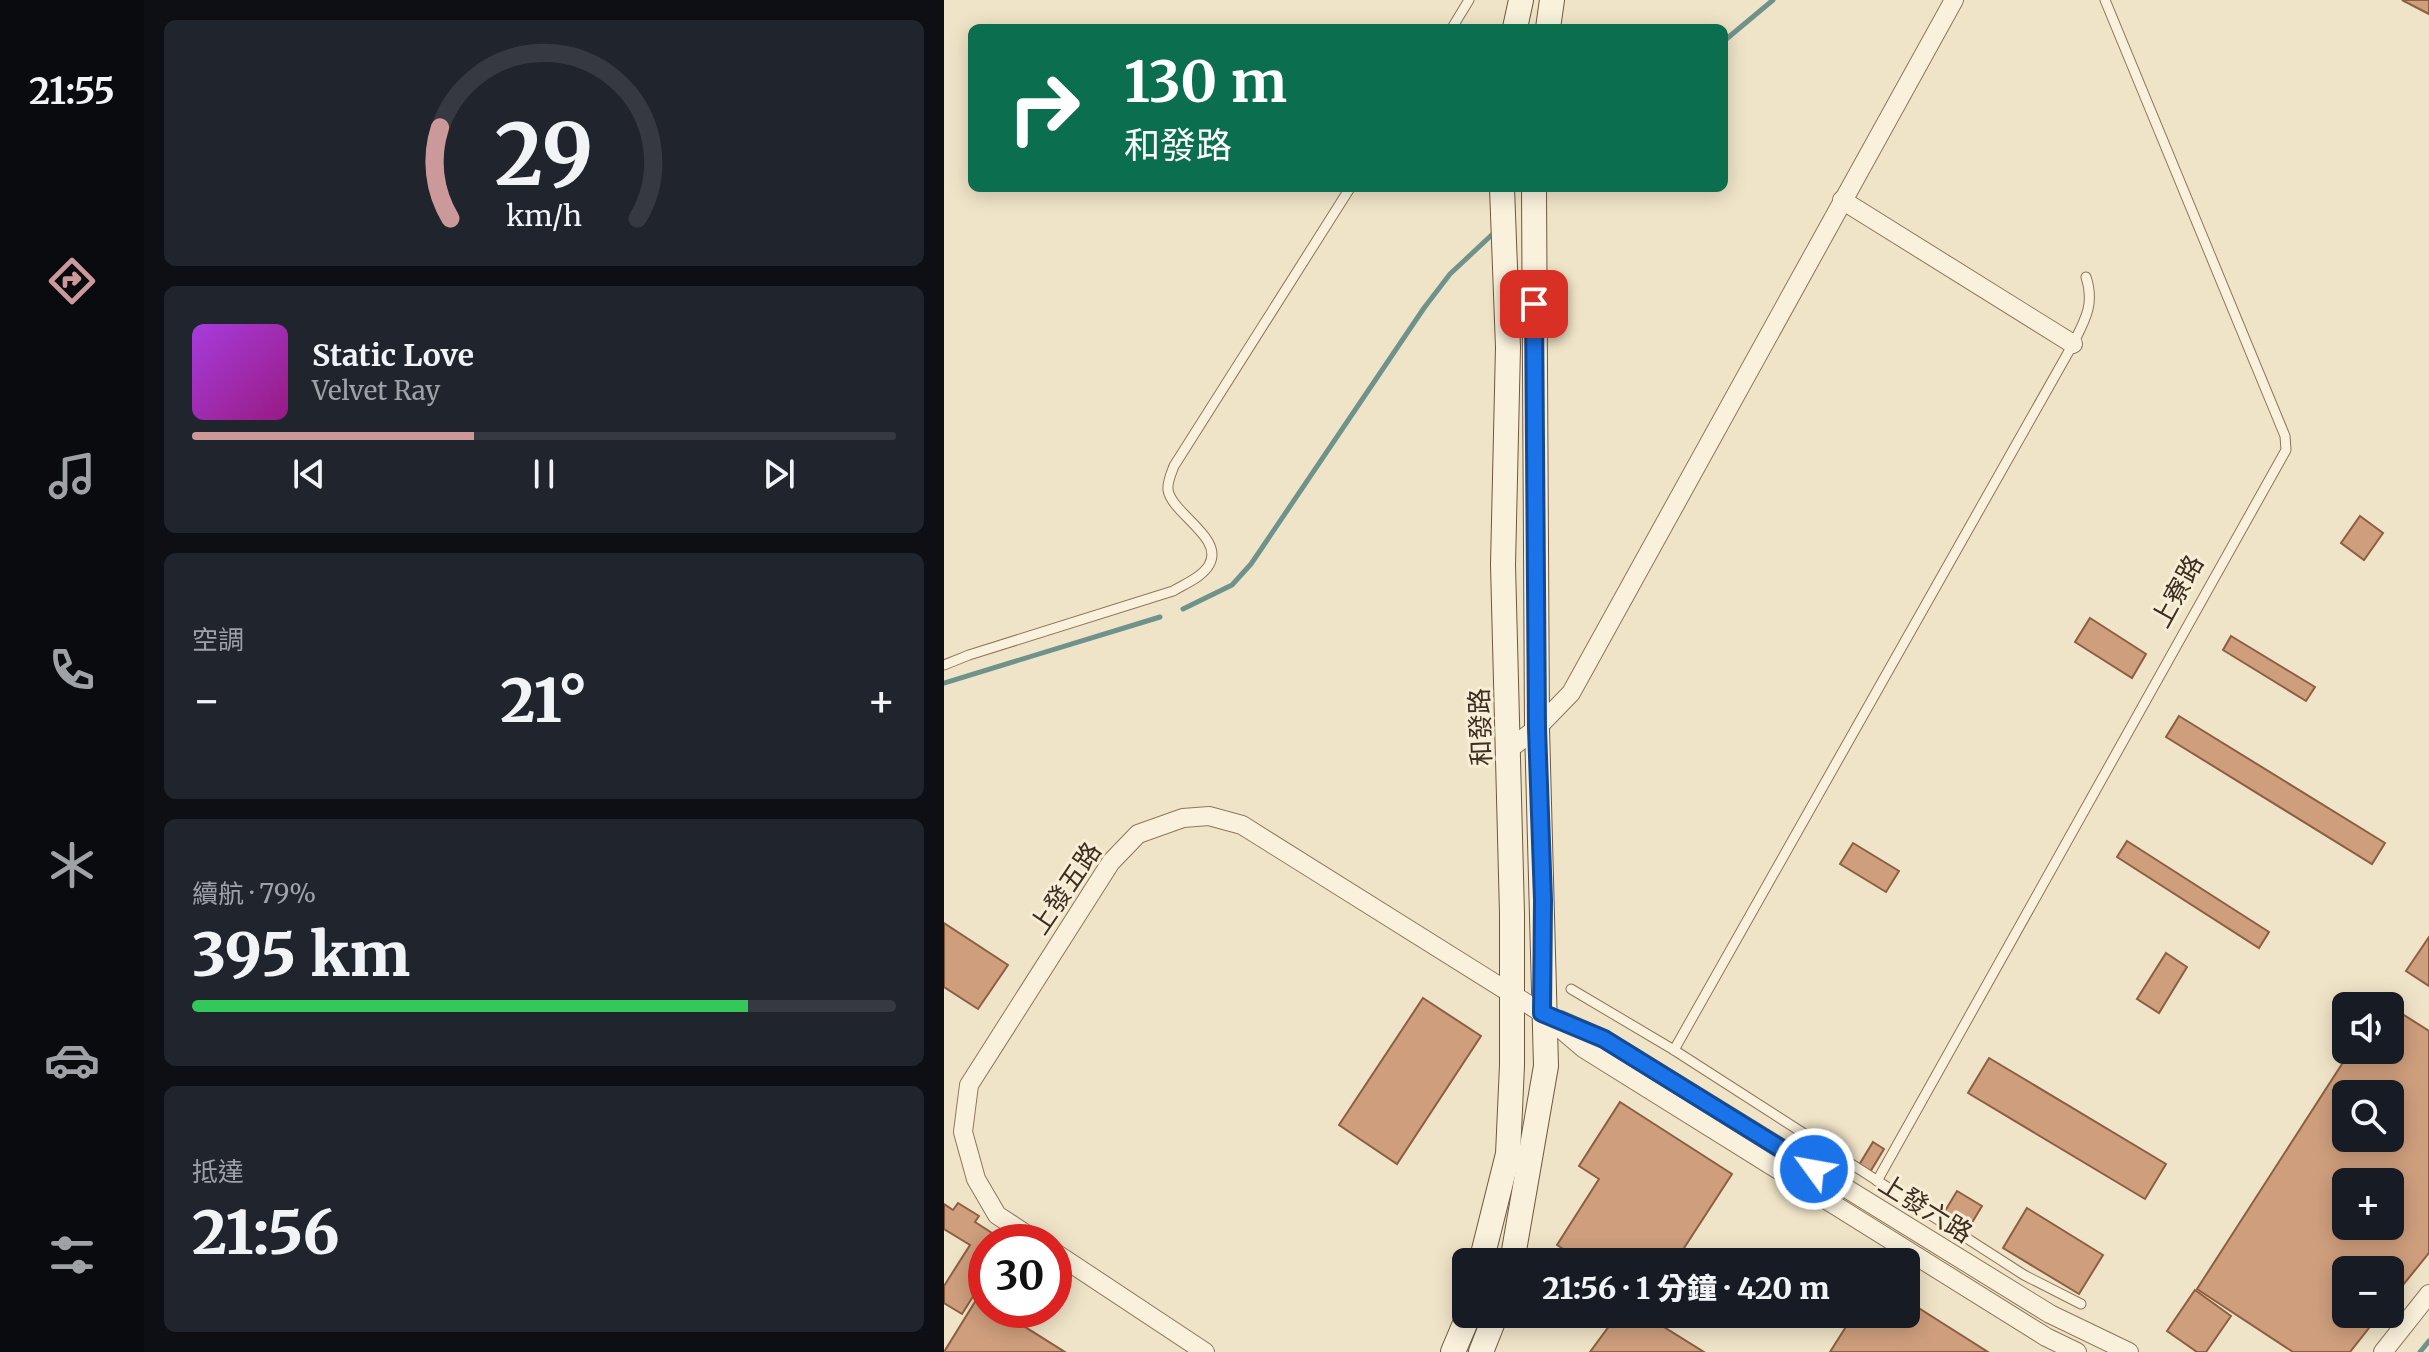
<!DOCTYPE html>
<html lang="zh-TW">
<head>
<meta charset="utf-8">
<style>
	body { margin:0; font-family:Merriweather,"Noto Sans TC",serif; background:#20242c; color:#f1f3f6; height:100vh; display:flex; flex-direction:column; font-size:30px; white-space:nowrap }
	* { box-sizing:border-box; margin:0 }
	p { font-size:26px; color:#9ea1a6 }
	.icon { flex:none; width:44px; height:44px; fill:none; stroke:currentColor; stroke-width:2; stroke-linecap:round; stroke-linejoin:round }
	.map { position:relative; flex:1; overflow:hidden }
	.drawer { display:flex; flex-direction:column; gap:20px; padding:20px; background:#0d0f14; width:800px }
	.drawer>* { flex:none }
	.banner { position:absolute; left:24px; top:24px; width:760px; height:168px; border-radius:12px; box-shadow:0 4px 20px #0003; background:#0b6e4f; color:#fff; overflow:hidden }
	.fabs { position:absolute; left:1388px; top:992px; display:grid; gap:16px }
	.fabs a { display:grid; place-items:center; width:72px; height:72px; border-radius:12px; background:#171b24; box-shadow:0 4px 20px #0003; font-size:40px }
	.speed { position:absolute; left:24px; top:1224px; display:flex; gap:16px; font-size:40px; font-weight:700; text-align:center }
	.speed>* { display:grid; place-content:center; width:104px; height:104px; border-radius:50%; background:#171b24; box-shadow:0 4px 20px #0003; line-height:1 }
	.speed .limit { border:12px solid #d22; background:#fff; color:#111 }
	.pin { position:absolute; display:grid; place-items:center; width:68px; height:68px; color:#fff; margin:-34px; border-radius:16px; box-shadow:0 4px 12px #0006 }
	.me { position:absolute; width:88px; margin:-44px; rotate:302deg; stroke-linejoin:round; filter:drop-shadow(0 0 6px #0008) }
	.turn { display:flex; align-items:center; gap:28px; height:168px; padding:0 24px; font-size:36px }
	.turn .icon { width:104px; height:104px; stroke-width:2.5 }
	.turn b { display:block; font-size:56px; line-height:68px }
	.big { font-size:60px; font-weight:800; line-height:1.1 }
	.drawer .card { flex:1; display:flex; flex-direction:column; justify-content:center; gap:12px; min-width:0; padding:0 28px; border-radius:12px; background:#20242c }
	.drawer .dial { align-items:center; gap:0 }
	.dial svg { height:208px; overflow:visible; fill:none; stroke:#363941; stroke-width:7; stroke-linecap:round; text-anchor:middle }
	.dial text { fill:#f1f3f6; stroke:none }
	.song { display:flex; align-items:center; gap:24px }
	.cover { width:96px; height:96px; border-radius:12px; background:linear-gradient(135deg,hsl(280 70% 55%),hsl(310 70% 35%)) }
	.played { height:8px; border-radius:4px; background:linear-gradient(90deg,#cc999b 40%,#363941 40%) }
	.keys { display:flex; justify-content:space-around; direction:ltr }
	.heat { display:flex; justify-content:space-between; align-items:center; font-size:44px; direction:ltr }
	.charge { height:12px; border-radius:6px; background:linear-gradient(90deg,#34c759 79%,#363941 0) }
	.trip { position:absolute; left:508px; top:1248px; width:468px; height:80px; border-radius:12px; background:#171b24; box-shadow:0 4px 20px #0003; font-weight:800; line-height:80px; text-align:center }
	main { display:flex; flex:1; min-height:0 }
	.dock { display:flex; flex-direction:column; width:144px; justify-content:space-around; align-items:center; background:#090b0e; color:#9ea1a6 }
	.dock .icon { width:56px; height:56px }
	.dock .active { color:#cc999b }
	.dock b { font-size:36px; color:#f1f3f6 }
	.map>svg:first-child { display:block }
	.lines { fill:none; stroke-linecap:round; stroke-linejoin:round }
	.stream { stroke:#6f938a; stroke-width:5 }
	.building { fill:#cf9f7d; stroke:#8d5f41; stroke-width:2; fill-rule:evenodd }
	.lane-casing { stroke:#8d765c; stroke-width:11 }
	.street-casing { stroke:#8d765c; stroke-width:20 }
	.secondary-casing { stroke:#6f573f; stroke-width:26 }
	.lane { stroke:#faf1dc; stroke-width:9 }
	.street { stroke:#faf1dc; stroke-width:18 }
	.secondary { stroke:#faf1dc; stroke-width:24 }
	.route-casing { stroke:#114b97; stroke-width:20 }
	.route { stroke:#1a73e8; stroke-width:14 }
	.labels { text-anchor:middle; dominant-baseline:central; stroke-width:6; stroke-linejoin:round; paint-order:stroke }
	.street-label { font-size:26px; fill:#3d2e20; stroke:#f7eed8 }
</style>
</head>
<body>
<main>
<nav class="dock">
<b>21:55</b>
<svg class="icon active" aria-label="directions" viewBox="0 0 24 24"><path d="M12 3l9 9-9 9-9-9zM9 14v-3h6M13 9l2 2-2 2"/></svg>
<svg class="icon" aria-label="music" viewBox="0 0 24 24"><path d="M9 18V5l10-2v13"/><circle cx="6" cy="18" r="3"/><circle cx="16" cy="16" r="3"/></svg>
<svg class="icon" aria-label="phone" viewBox="0 0 24 24"><path d="M5 4h4l2 5-3 2q2 4 5 5l2-3 5 2v4C11 20 4 13 5 4z"/></svg>
<svg class="icon" aria-label="climate" viewBox="0 0 24 24"><path d="M12 3v18M4 7l16 10M4 17L20 7"/></svg>
<svg class="icon" aria-label="car" viewBox="0 0 24 24"><path d="M5 17H2v-5l4-1 3-4h7l3 4 3 1v5h-3M9 17h6M6 11h13"/><circle cx="7" cy="17" r="2"/><circle cx="17" cy="17" r="2"/></svg>
<svg class="icon" aria-label="filters" viewBox="0 0 24 24"><path d="M4 7h16M4 17h16"/><circle cx="9" cy="7" r="2"/><circle cx="15" cy="17" r="2"/></svg>
</nav>
<section class="drawer">
<div class="card dial"><svg viewBox="0 0 100 80">
<path d="M14 69A42 42 0 1 1 86 69"/>
<path d="M14 69A42 42 0 0 1 10 34" stroke="#cc999b"/>
<text x="50" y="56" font-size="32" font-weight="700">29</text>
<text x="50" y="72" font-size="11">km/h</text>
</svg></div>
<div class="card">
<div class="song"><i class="cover"></i><div><b>Static Love</b><p>Velvet Ray</p></div></div>
<div class="played"></div>
<div class="keys"><svg class="icon" aria-label="previous" viewBox="0 0 24 24"><path d="M18 5L8 12l10 7zM5 5v14"/></svg><svg class="icon" aria-label="pause" viewBox="0 0 24 24"><path d="M8 5v14M16 5v14"/></svg><svg class="icon" aria-label="next" viewBox="0 0 24 24"><path d="M6 5l10 7-10 7zM19 5v14"/></svg></div>
</div>
<div class="card"><p>空調</p>
<div class="heat"><a>−</a><b class="big">21°</b><a>+</a></div>
</div>
<div class="card"><p>續航 · 79%</p><b class="big">395 km</b><div class="charge"></div></div>
<div class="card"><p>抵達</p><b class="big">21:56</b></div>
</section>
<div class="map">
<svg width="1485" height="1352" viewBox="0 0 1485 1352">
	<rect width="100%" height="100%" fill="#f0e4c8"/>
	<g class="lines">
		<!-- stream -->
		<g class="stream">
			<path d="M780 41 829 0"/>
			<path d="M239 609 288 585 307 564 480 308 506 274 553 230"/>
			<path d="M0 683 216 617"/>
			<path d="M1476 1352 1485 1341"/>
		</g>
	</g>
	<!-- building -->
	<g class="building">
		<path d="M1458 0H1485V14Z"/>
		<path d="M1416 516 1439 533 1420 560 1397 543Z"/>
		<path d="M1146 618 1202 654 1188 678 1131 642Z"/>
		<path d="M1287 636 1371 687 1362 701 1279 650Z"/>
		<path d="M1235 716 1441 843 1428 864 1222 737Z"/>
		<path d="M1183 841 1325 932 1315 948 1173 857Z"/>
		<path d="M909 843 955 871 942 892 896 864Z"/>
		<path d="M0 923 64 965 34 1009 0 987Z"/>
		<path d="M1485 937V986L1462 971Z"/>
		<path d="M1222 953 1243 967 1215 1013 1193 999Z"/>
		<path d="M479 998 537 1036 453 1164 395 1125Z"/>
		<path d="M1438 1001 1485 1031V1253L1446 1301V1270H1402V1314H1436L1406 1352H1349L1253 1289 1407 1050H1446V1006H1435ZM1402 1094H1446V1138H1402ZM1402 1182H1446V1226H1402Z"/>
		<path d="M1045 1058 1222 1164 1201 1199 1024 1093Z"/>
		<path d="M676 1102 788 1174 731 1262H640L613 1245 655 1179 635 1166Z"/>
		<path d="M929 1142 940 1149 926 1172 915 1165Z"/>
		<path d="M1013 1191 1038 1206 1023 1231 998 1216Z"/>
		<path d="M14 1203 35 1216 31 1222 62 1242H42V1276L18 1314 0 1303V1286L26 1245 0 1229V1204L9 1210Z"/>
		<path d="M1083 1208 1159 1255 1135 1294 1059 1248Z"/>
		<path d="M1251 1290 1287 1316 1262 1352H1253L1223 1331Z"/>
		<path d="M34 1297 42 1302V1310H54L121 1352H0Z"/>
		<path d="M962 1300 1044 1352H886L910 1314H962Z"/>
		<path d="M674 1314H699L760 1352H646Z"/>
	</g>
	<g class="lines">
		<!-- lane casing -->
		<g class="lane-casing">
			<g id="lane">
				<path d="M508 28 525 0"/>
				<path d="M0 665 25 655 229 591C241 584 258 577 265 565 281 538 228 514 224 490 223 482 227 474 230 466L406 188"/>
				<path d="M627 989 730 1050 1080 1275 1137 1304"/>
				<path d="M730 1050 1129 344C1141 320 1151 304 1142 277"/>
				<path d="M933 1181 1342 450 1341 436 1161 0"/>
			</g>
		</g>
		<!-- street casing -->
		<g class="street-casing">
			<g id="street">
				<path d="M898 200 1129 344"/>
				<path d="M564 750 593 728 627 693 1010 0"/>
				<path d="M616 1020 660 1039 1106 1314 1185 1352"/>
				<path d="M94 1242 53 1215 32 1179 19 1132 25 1085 167 862 194 834 239 818 265 816 298 825 598 1013 639 1048 1102 1337 1133 1352"/>
				<path d="M110 1252 261 1352"/>
				<path d="M1439 1352 1485 1294"/>
			</g>
		</g>
		<!-- secondary casing -->
		<g class="secondary-casing">
			<g id="secondary">
				<path d="M571 28 577 0"/>
				<path d="M604 28 608 0"/>
				<path d="M537 1262 564 1154 568 1065V914L559 565 564 347 558 188"/>
				<path d="M568 1262 602 1066 593 728 590 188"/>
				<path d="M509 1352 525 1314"/>
				<path d="M537 1352 552 1314"/>
			</g>
		</g>
		<!-- lane -->
		<use href="#lane" class="lane"/>
		<!-- street -->
		<use href="#street" class="street"/>
		<!-- secondary -->
		<use href="#secondary" class="secondary"/>
	</g>
	<g class="lines">
		<!-- route casing -->
		<g class="route-casing">
			<path id="route" d="M590 304 593 728 599 900 598 1013 660 1039 870 1169"/>
		</g>
		<!-- route -->
		<use href="#route" class="route"/>
	</g>
	<g class="labels">
		<!-- street labels -->
		<g class="street-label">
			<text transform="translate(1233 591) rotate(-61)">上寮路</text>
			<text transform="translate(536 727) rotate(-92)">和發路</text>
			<text transform="translate(121 888) rotate(-56)">上發五路</text>
			<text transform="translate(982 1208) rotate(32)">上發六路</text>
		</g>
	</g>
</svg>
<div class="fabs">
<a><svg class="icon" aria-label="sound" viewBox="0 0 24 24"><path d="M4 9h4l5-4v14l-5-4H4zM17 9q2 3 0 6"/></svg></a>
<a><svg class="icon" aria-label="search" viewBox="0 0 24 24"><circle cx="10" cy="10" r="6"/><path d="M15 15l6 6"/></svg></a>
<a>+</a>
<a>−</a>
</div>
<div class="speed"><div class="limit">30</div></div>
<div class="pin" style="left:590px;top:304px;background:#d93025"><svg class="icon" aria-label="arrive" viewBox="0 0 24 24"><path d="M6 21V4h12l-3 4 3 4H6"/></svg></div>
<svg class="me" style="left:870px;top:1169px" viewBox="-20 -20 40 40"><circle r="17" fill="#1a73e8" stroke="#fff" stroke-width="3"/><path d="M0-11L8 9 0 5-8 9z" fill="#fff"/></svg>
<div class="trip">21:56 · 1 分鐘 · 420 m</div>
<div class="banner">
<div class="turn"><svg class="icon" aria-label="right" viewBox="0 0 24 24"><path d="M7 20v-9h11M14 6l5 5-5 5"/></svg><div><b>130 m</b>和發路</div></div>
</div>
</div>
</main>
</body>
</html>
